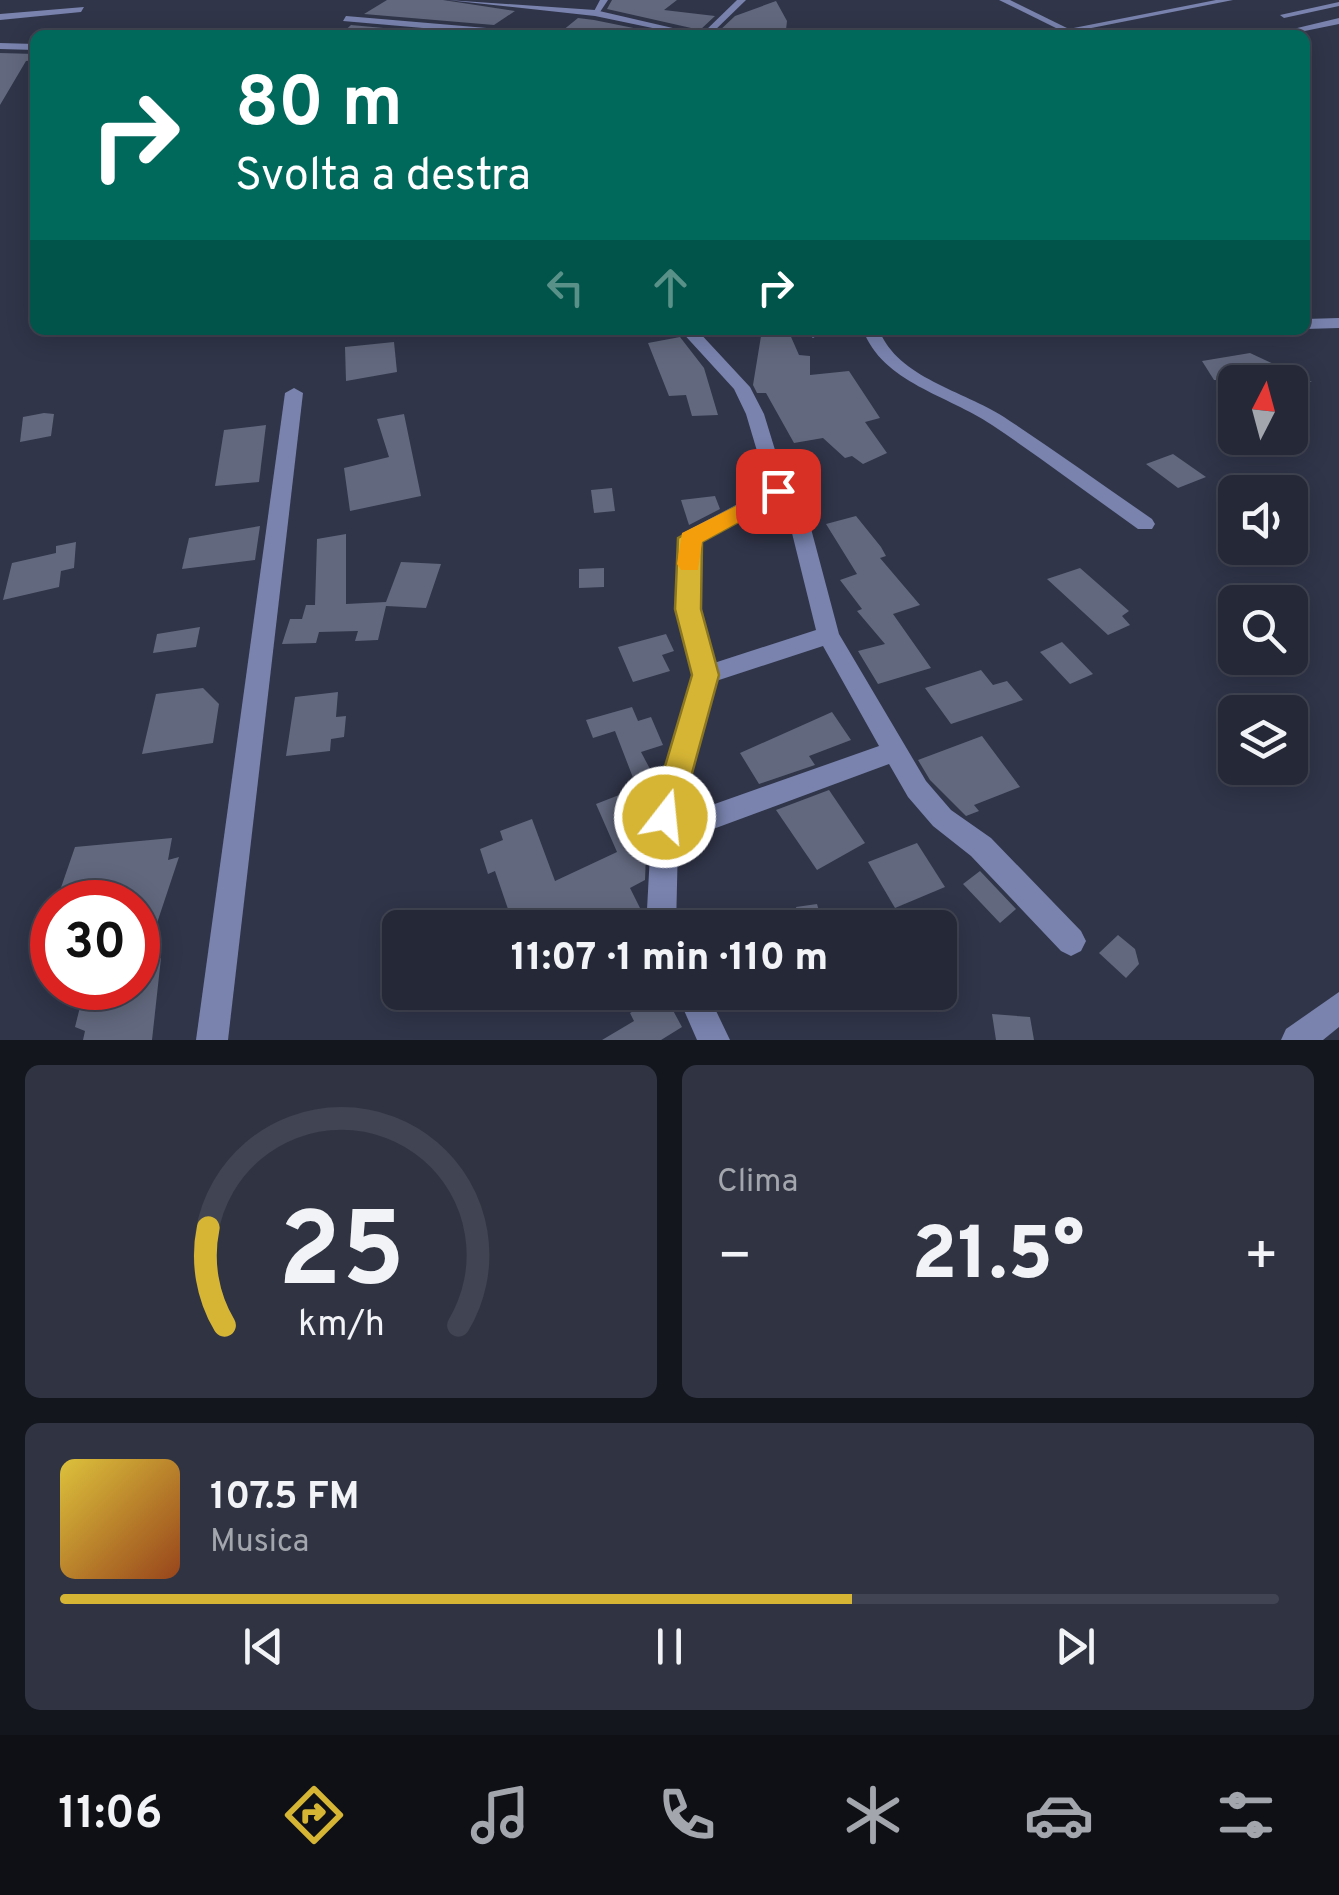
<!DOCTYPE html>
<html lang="it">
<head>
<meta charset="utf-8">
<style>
	body { margin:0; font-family:Overpass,sans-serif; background:#303442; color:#f1f3f6; height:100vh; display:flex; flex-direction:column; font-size:38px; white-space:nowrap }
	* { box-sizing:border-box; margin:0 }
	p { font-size:32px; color:#a3a6ad }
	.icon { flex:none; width:55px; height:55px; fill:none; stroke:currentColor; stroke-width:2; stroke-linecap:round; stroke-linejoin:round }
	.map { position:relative; height:1040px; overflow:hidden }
	.side { display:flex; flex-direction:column; gap:25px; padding:25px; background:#14161e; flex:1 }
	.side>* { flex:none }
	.banner { position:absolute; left:30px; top:30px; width:1280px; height:305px; border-radius:15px; box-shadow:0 5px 25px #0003,0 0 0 2px #414452; background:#00695c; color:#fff; overflow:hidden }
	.needle { width:65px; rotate:6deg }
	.buttons { position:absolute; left:1218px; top:365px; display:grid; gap:20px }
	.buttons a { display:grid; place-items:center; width:90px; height:90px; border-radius:15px; background:#242837; box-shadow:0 5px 25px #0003,0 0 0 2px #414452; font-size:50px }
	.speed { position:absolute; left:30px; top:880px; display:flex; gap:20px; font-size:50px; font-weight:700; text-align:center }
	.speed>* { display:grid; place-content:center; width:130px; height:130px; border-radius:50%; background:#242837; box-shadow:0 5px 25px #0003,0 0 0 2px #414452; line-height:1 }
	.speed .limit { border:15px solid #d22; background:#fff; color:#111 }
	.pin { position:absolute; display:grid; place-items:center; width:85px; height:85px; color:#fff; margin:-42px; border-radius:20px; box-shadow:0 5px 15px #0006 }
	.me { position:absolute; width:110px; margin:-55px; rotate:16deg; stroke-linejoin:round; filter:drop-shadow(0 0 8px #0008) }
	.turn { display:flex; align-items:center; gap:35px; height:210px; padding:0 40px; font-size:45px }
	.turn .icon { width:130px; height:130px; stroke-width:2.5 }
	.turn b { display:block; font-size:70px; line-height:85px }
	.lanes { display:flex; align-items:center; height:95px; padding:0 40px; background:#0003; justify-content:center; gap:50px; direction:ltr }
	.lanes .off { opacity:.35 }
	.big { font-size:75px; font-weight:800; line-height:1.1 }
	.side .card { flex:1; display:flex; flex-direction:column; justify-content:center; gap:15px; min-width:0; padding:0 35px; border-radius:15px; background:#303442 }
	.side .dial { align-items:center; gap:0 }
	.dial svg { height:260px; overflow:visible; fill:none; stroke:#414452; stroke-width:7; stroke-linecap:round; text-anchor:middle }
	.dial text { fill:#f1f3f6; stroke:none }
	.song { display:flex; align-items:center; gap:30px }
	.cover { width:120px; height:120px; border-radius:15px; background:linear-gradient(135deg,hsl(50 70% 55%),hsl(20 70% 35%)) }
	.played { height:10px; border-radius:5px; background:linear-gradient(90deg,#d6b534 65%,#414452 65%) }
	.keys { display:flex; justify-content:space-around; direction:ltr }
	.heat { display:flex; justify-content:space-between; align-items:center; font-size:55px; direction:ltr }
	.side .tiles { flex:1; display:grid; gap:25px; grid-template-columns:1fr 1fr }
	.card:last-child { grid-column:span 2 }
	.trip { position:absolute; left:382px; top:910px; width:575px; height:100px; border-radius:15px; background:#242837; box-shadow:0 5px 25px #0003,0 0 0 2px #414452; font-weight:800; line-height:100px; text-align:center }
	.menu { display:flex; height:160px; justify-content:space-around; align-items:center; background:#0e1016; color:#a3a6ad }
	.menu .icon { width:70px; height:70px }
	.menu .active { color:#d6b534 }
	.menu b { font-size:45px; color:#f1f3f6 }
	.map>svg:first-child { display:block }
	.building { fill:#62687e }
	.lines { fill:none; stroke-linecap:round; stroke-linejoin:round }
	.minor { fill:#7983ae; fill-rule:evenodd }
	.tertiary { fill:#7983ae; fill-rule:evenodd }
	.route { fill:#d6b534; stroke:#8b7622; stroke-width:2.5 }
	.slow { fill:#f59e0b }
</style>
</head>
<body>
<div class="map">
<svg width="1339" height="1040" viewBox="0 0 1339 1040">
	<rect width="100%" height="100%" fill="#303549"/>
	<!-- building -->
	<g class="building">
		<path d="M387 0H443L515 11 494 25 364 14Z"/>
		<path d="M612 0H677L664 10 715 16 700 30 607 9Z"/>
		<path d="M776 1 787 21 786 30 777 35 723 29 717 33 735 16Z"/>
		<path d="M578 18 594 20 668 35H557Z"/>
		<path d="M351 25 460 35H340Z"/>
		<path d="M0 53 35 54V60L26 61 0 105Z"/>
		<path d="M762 330H788L799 355 810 356V375L849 371 880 418 865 422 887 453 863 464 852 456 845 458 823 438 794 443 766 393H757L753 385Z"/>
		<path d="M680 337 704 368 718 415 692 416 686 395 669 396 648 343Z"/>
		<path d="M394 342 397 372 346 381 345 347Z"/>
		<path d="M1250 353 1312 382 1214 380 1202 361Z"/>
		<path d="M44 413 54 414 51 436 20 442 23 417Z"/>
		<path d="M404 414 421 496 350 511 344 468 389 457 377 419Z"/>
		<path d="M266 425 259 482 215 486 224 430Z"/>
		<path d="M1173 454 1206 477 1178 488 1146 464Z"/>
		<path d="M612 488 615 511 594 513 591 490Z"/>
		<path d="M715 496 720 509 689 525 681 500Z"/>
		<path d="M856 516 881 547 886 556 880 558 920 605 893 614 931 668 878 684 858 651 885 644 857 611 862 609 840 580 857 574 826 524Z"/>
		<path d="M260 526 255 560 182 569 189 538Z"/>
		<path d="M346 534V604L386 602 401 562 441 564 426 608 386 606 378 640 355 641 358 631 319 632 316 643 282 644 290 619H302L306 605H315L317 539Z"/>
		<path d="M76 542 74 568 61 571 59 587 3 600 12 563 56 553V546Z"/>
		<path d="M604 568V587L579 588V569Z"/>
		<path d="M1080 568 1129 611 1122 616 1130 625 1108 635 1047 579Z"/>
		<path d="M200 627 196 647 153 653 157 634Z"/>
		<path d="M666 634 674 651 662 655 670 671 633 682 618 647Z"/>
		<path d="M1062 642 1093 674 1070 684 1040 652Z"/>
		<path d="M981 670 993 685 1007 681 1023 700 951 724 925 688Z"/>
		<path d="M203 688 219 704 213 743 142 754 156 694Z"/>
		<path d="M338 692 336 717 346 716 344 737 331 739 330 751 286 756 295 697Z"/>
		<path d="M632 707 638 721 651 717 663 745 641 752 658 784 651 807 645 809 648 820 638 824 641 831 635 834 646 854 645 880 630 888 643 914 642 928H466L508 909 495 871 488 874 480 849 503 840 500 831 532 819 555 881 617 852 596 804 637 788 615 731 593 738 586 720Z"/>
		<path d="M832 712 851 740 809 756 815 765 759 784 740 753Z"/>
		<path d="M982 736 1020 787 974 805 979 811 966 816 930 780 918 760Z"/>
		<path d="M829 790 865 843 817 870 776 810Z"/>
		<path d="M172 838 168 860 179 857 157 923 138 925V902H56L75 847Z"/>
		<path d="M917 843 945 887 895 908 868 862Z"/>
		<path d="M980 871 1016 909 1000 923 963 884Z"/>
		<path d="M817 904 824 928H801L796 907Z"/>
		<path d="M1118 935 1135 949 1139 964 1126 978 1099 953Z"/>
		<path d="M161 958 152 1040H83L85 1031 75 1027 80 1007 109 988H138V962Z"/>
		<path d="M637 992H663L682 1027 661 1040H602L634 1021 630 1013 644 1005Z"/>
		<path d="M992 1014 1030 1017 1034 1040H996Z"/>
	</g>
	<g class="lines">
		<!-- minor -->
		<g class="minor">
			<path d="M600 0H608L598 15H592Z"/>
			<path d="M737 0H746L710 35H701Z"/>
			<path d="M999 0H1010L1071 30 1064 32Z"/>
			<path d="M1339 2V6L1284 18 1280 15Z"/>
			<path d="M84 7 81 12 0 20V14Z"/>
			<path d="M346 16 534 32 538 35H503L343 21Z"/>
			<path d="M1339 18V24L1285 35H1268Z"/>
			<path d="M87 28H93L92 35H84Z"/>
			<path d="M0 43 35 44V50L0 49Z"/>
			<path d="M680 330H697L750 387 764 414 787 489 800 501 809 521 839 634 926 781 951 810 991 838 1081 931 1086 941 1081 951 1071 956 1061 951 971 856 933 826 908 797 889 764 678 842 676 928H646L652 817 694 675 677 609 680 538 683 533 768 488 746 414 734 389ZM776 500 784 509 789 521 816 630 714 663 699 609 700 541ZM823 646 879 746 678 817 716 681Z"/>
			<path d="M803 330H819L821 333 813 338Z"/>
			<path d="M863 330H879C898 378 964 391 1004 417 1054 450 1103 485 1152 519L1155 524 1152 529H1138C1089 494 1041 458 992 425 948 395 883 383 863 330Z"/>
			<path d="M294 388 303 393 228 1040H196L285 393Z"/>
			<path d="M676 992H707L730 1040H697Z"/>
			<path d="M1339 992V1027L1323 1040H1281L1286 1029Z"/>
		</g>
		<!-- tertiary -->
		<g class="tertiary">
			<path d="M447 0 595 10 703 35H686L595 16Z"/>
			<path d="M1216 0H1233L1056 35H1038Z"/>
			<path d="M1339 318V328L1305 329V319Z"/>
		</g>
	</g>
	<!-- route -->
	<path class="route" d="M778 484 789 491 786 496 702 542 701 609 719 675 680 817 676 827 665 831 654 827 650 817 692 675 675 609 678 538Z"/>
	<!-- slow -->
	<path class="slow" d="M736 506 744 509V519L702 542 698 570H681L677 564 682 533Z"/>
</svg>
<div class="buttons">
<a><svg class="needle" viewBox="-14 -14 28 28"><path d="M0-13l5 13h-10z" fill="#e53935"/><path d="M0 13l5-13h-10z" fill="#a3a6ad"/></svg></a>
<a><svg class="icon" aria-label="sound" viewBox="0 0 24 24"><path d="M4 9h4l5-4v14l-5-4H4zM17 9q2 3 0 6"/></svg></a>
<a><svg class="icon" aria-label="search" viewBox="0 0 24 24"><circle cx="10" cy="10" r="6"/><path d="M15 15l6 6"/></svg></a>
<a><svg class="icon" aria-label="layers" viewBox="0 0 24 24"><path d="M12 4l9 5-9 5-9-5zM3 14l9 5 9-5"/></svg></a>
</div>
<div class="speed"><div class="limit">30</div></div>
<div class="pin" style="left:778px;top:491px;background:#d93025"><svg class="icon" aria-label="arrive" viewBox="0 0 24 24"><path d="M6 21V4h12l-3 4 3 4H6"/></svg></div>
<svg class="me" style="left:665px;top:817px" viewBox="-20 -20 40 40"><circle r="17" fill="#d6b534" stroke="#fff" stroke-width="3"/><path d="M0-11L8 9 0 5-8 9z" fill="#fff"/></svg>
<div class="trip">11:07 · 1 min · 110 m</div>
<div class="banner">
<div class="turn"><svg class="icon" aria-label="right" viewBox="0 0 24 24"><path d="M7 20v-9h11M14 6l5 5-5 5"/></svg><div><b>80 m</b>Svolta a destra</div></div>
<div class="lanes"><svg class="icon off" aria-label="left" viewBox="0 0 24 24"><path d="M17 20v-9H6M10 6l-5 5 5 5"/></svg><svg class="icon off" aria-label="ahead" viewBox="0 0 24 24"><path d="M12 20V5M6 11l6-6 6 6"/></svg><svg class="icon" aria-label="right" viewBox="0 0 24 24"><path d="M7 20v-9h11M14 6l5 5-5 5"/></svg></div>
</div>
</div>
<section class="side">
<div class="tiles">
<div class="card dial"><svg viewBox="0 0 100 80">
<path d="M14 69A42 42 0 1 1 86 69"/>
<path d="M14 69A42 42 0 0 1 9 39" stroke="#d6b534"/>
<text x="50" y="56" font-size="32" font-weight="700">25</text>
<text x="50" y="72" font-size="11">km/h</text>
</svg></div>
<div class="card"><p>Clima</p>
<div class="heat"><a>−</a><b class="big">21.5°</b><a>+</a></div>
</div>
<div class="card">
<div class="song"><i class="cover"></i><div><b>107.5 FM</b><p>Musica</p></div></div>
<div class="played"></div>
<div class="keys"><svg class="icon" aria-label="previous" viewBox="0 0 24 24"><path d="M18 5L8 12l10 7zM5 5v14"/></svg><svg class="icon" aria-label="pause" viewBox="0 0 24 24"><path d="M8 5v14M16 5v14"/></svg><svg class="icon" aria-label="next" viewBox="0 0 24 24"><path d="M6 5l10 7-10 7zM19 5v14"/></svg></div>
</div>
</div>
</section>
<nav class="menu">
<b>11:06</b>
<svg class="icon active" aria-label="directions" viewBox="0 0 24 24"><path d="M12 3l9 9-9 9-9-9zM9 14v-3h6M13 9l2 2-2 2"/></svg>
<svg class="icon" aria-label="music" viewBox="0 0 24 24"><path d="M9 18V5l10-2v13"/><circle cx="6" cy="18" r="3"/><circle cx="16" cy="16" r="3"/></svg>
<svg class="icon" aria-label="phone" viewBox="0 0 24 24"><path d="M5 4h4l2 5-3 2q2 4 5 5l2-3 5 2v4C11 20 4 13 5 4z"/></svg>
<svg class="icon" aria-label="climate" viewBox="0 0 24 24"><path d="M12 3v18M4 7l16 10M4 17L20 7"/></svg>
<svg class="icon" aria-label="car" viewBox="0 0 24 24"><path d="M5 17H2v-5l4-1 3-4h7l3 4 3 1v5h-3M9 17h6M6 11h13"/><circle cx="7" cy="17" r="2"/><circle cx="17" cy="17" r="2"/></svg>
<svg class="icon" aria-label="filters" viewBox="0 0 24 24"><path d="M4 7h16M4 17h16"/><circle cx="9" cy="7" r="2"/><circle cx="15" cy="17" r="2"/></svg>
</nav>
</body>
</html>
